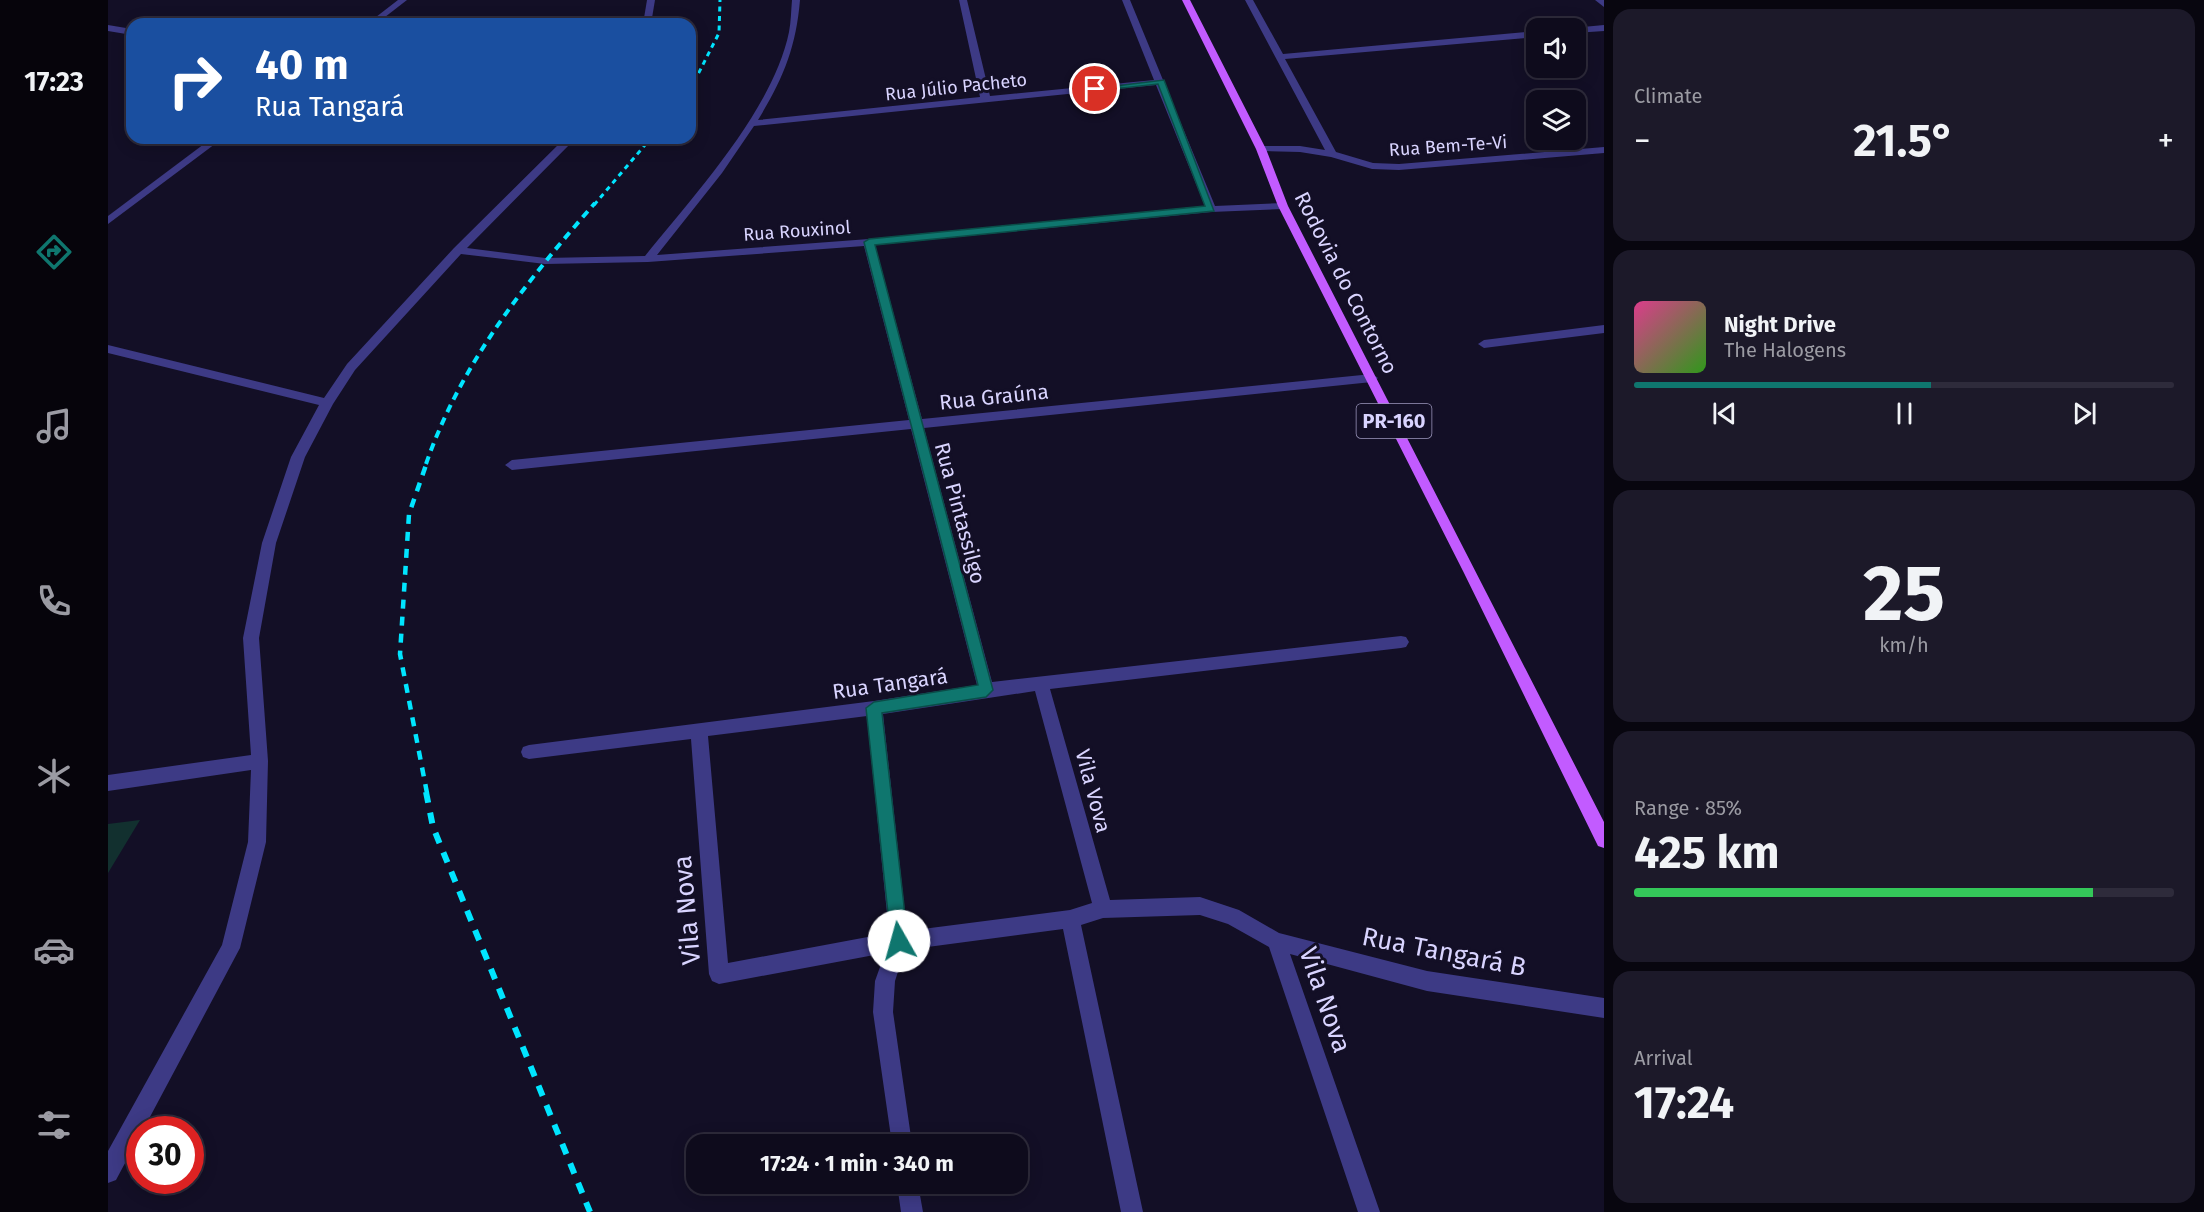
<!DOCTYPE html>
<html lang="en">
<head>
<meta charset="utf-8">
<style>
	body { margin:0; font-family:"Fira Sans",sans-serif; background:#1c1929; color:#f1f3f6; height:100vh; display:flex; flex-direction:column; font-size:22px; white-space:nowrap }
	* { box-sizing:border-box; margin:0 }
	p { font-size:20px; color:#9b9ba3 }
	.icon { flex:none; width:33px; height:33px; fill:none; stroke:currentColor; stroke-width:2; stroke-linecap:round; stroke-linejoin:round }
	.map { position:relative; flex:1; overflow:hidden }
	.side { display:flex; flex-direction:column; gap:9px; padding:9px; background:#08060f; width:600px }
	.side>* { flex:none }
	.top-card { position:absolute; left:18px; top:18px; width:570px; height:126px; border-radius:18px; box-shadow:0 3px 15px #0003,0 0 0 2px #2e2b3b; background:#1a4fa0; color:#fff; overflow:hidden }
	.fabs { position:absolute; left:1418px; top:18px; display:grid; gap:12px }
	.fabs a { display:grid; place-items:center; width:60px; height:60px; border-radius:12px; background:#0e0b1c; box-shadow:0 3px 15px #0003,0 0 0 2px #2e2b3b; font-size:30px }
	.speed { position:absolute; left:18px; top:1116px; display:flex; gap:12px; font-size:30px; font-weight:700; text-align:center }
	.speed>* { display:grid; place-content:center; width:78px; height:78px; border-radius:50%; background:#0e0b1c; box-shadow:0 3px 15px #0003,0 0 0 2px #2e2b3b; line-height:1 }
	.speed .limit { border:9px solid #d22; background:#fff; color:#111 }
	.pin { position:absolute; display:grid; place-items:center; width:51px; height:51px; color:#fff; margin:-26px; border:3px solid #fff; border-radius:50%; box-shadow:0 2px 6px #0007 }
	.me { position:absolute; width:66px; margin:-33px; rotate:353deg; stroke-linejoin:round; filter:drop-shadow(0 0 4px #0008) }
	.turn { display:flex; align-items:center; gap:21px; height:126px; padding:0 30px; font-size:27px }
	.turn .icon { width:78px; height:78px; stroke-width:2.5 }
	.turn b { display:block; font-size:42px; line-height:51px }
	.big { font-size:45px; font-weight:700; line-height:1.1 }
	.side .card { flex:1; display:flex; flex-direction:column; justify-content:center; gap:9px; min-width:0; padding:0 21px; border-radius:18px; background:#1c1929 }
	.side .dial { align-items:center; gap:0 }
	.dial b { font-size:78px; line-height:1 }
	.song { display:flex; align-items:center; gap:18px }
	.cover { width:72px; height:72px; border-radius:9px; background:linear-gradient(135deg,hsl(330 70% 55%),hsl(110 70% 35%)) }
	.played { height:6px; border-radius:3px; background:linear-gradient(90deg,#0f766e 55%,#2e2b3b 55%) }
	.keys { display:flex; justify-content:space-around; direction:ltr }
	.heat { display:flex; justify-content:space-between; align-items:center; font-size:33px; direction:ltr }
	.charge { height:9px; border-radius:4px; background:linear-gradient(90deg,#34c759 85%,#2e2b3b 0) }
	.trip { position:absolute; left:578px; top:1134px; width:342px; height:60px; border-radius:18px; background:#0e0b1c; box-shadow:0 3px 15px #0003,0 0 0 2px #2e2b3b; font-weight:700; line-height:60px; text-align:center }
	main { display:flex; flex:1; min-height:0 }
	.menu { display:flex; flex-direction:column; width:108px; justify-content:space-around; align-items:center; background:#06040b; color:#9b9ba3 }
	.menu .icon { width:42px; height:42px }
	.menu .on { color:#0f766e }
	.menu b { font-size:27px; color:#f1f3f6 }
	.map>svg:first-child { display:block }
	.green { fill:#12302f }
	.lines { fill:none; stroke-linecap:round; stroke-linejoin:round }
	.minor { fill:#3d3a85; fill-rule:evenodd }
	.primary { fill:#c25bff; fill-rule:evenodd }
	.rail-far3 { stroke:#00e5ff; stroke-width:3; stroke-dasharray:5 4.5; stroke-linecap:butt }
	.rail-far2 { stroke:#00e5ff; stroke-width:4; stroke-dasharray:8 6; stroke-linecap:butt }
	.rail-far1 { stroke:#00e5ff; stroke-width:4.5; stroke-dasharray:9 8; stroke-linecap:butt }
	.rail { stroke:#00e5ff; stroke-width:6; stroke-dasharray:11 10; stroke-linecap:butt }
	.route { fill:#0f766e; stroke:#0a4d48; stroke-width:1.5 }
	.labels { text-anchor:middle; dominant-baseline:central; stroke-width:6; stroke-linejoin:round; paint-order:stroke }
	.far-street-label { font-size:18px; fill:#d9d4ff; stroke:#130f26 }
	.shield { fill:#130f26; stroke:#9e99be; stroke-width:1.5 }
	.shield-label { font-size:20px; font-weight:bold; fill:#d9d4ff }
	.street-label { font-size:21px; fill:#d9d4ff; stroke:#130f26 }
	.near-street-label { font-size:26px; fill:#d9d4ff; stroke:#130f26 }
</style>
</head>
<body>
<main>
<nav class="menu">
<b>17:23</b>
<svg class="icon on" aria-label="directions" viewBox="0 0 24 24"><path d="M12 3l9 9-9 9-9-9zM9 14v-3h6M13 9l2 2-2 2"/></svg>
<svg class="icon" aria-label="music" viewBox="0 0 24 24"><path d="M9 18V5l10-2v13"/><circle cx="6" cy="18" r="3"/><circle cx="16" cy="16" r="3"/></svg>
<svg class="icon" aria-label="phone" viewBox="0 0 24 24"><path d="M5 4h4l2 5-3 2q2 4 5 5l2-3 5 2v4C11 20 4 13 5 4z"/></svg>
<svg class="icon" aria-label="climate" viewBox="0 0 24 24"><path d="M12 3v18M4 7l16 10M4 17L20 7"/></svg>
<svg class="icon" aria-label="car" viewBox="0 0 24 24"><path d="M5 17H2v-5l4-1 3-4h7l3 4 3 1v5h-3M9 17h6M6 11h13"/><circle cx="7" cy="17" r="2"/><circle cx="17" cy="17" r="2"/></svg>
<svg class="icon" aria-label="filters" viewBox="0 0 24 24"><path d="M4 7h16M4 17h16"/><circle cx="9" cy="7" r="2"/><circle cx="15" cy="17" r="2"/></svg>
</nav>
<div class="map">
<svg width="1496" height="1212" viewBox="0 0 1496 1212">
	<rect width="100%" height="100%" fill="#130f26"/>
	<!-- green -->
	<path class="green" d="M32 820 0 873V824Z"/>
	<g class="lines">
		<!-- minor -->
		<g class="minor">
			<path d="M290 0H299L268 24H259Z"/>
			<path d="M539 0H547L543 24H535Z"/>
			<path d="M684 0H692C688 48 675 79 650 120L872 97 851 0H859L882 96 1046 80 1014 0H1022L1107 206 1175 203 1180 206 1175 209 1103 212 767 245 814 419 1264 374 1270 378 1264 382 816 428 884 682 1293 636 1298 637 1301 642 1298 647 1293 648 942 689 1002 900 1092 897 1131 910 1171 933 1319 971 1496 998V1018L1319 991 1182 954 1272 1212H1250L1161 947 1120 924 1092 915 995 918 973 925 1035 1212H1013L955 929 797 950 787 981 785 1012 804 1144H784L765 1012 767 981 777 953 611 984 604 981 601 974 583 739 421 759 415 757 413 752 415 747 421 745 766 701 869 685 803 429 404 470 397 465 404 460 801 420 756 246 540 262 437 264 353 254 247 370 225 404 197 457 168 543 151 638 160 761 158 842 132 948 35 1130H32V1135L8 1180 0 1183V1151L114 945 140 842 143 770 0 791V775L143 755 135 638 154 543 183 457 211 405 0 353V345L216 398 239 364 346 248 457 138H468L359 248 437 258 537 256C586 195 665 110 681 32 683 22 683 11 684 0ZM1048 85 1097 206 761 239 549 255 614 173 646 126ZM927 691 984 903 962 910 799 931 775 714ZM759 716 781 933 620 963 600 736Z"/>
			<path d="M1137 0H1145L1175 54 1428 31V37L1177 59 1228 152 1265 163 1291 164 1496 147V153L1291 170 1264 169 1223 157 1192 152 1149 151V147L1153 146H1192L1217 150Z"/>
			<path d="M1487 0H1496V7Z"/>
			<path d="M0 25 24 29V35L0 31Z"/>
			<path d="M1496 25V31L1467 33V28H1464Z"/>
			<path d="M104 138H115L0 224V216Z"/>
			<path d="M1496 325V333L1376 348 1370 344 1376 340Z"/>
			<path d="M789 1184H810L815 1212H793Z"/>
		</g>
		<!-- primary -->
		<path class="primary" d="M1074 0H1082L1158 149 1180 206 1496 822V848L1490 846 1355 571 1170 206 1148 149Z"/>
		<!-- rail-far3 -->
		<g class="rail-far3">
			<path d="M582 90 611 33 612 0"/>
			<path d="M486 205 543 138"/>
		</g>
		<!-- rail-far2 -->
		<path class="rail-far2" d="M318 464C353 363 418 282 487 203"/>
		<!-- rail-far1 -->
		<path class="rail-far1" d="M319 793 292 654 301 514 319 462"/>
		<!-- rail -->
		<path class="rail" d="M318 792 325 827 482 1212"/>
	</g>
	<!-- route -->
	<path class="route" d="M1056 80 1106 211 767 245 885 690 878 697 774 713 800 941 797 947 791 950 785 947 783 941 758 708 766 702 870 685 756 242 761 239 1097 206 1050 84 987 91 983 89Z"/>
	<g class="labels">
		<!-- far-street labels -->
		<g class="far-street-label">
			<text transform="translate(848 87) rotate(-6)">Rua Júlio Pacheto</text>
			<text transform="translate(1340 146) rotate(-4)">Rua Bem-Te-Vi</text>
			<text transform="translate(689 231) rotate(-4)">Rua Rouxinol</text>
		</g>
		<!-- shield labels -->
		<rect class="shield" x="1248.5" y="404" width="75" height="34" rx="4.5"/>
		<g class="shield-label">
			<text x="1286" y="421">PR-160</text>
		</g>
		<!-- street labels -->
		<g class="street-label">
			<text transform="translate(1238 283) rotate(63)">Rodovia do Contorno</text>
			<text transform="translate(886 397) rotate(-6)">Rua Graúna</text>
			<text transform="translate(852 513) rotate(75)">Rua Pintassilgo</text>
			<text transform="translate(782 684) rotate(-8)">Rua Tangará</text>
			<text transform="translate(985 791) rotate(75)">Vila Vova</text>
		</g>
		<!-- near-street labels -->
		<g class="near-street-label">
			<text transform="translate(579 910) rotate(-95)">Vila Nova</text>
			<text transform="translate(1336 952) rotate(11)">Rua Tangará B</text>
			<text transform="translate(1217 1000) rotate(71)">Vila Nova</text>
		</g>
	</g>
</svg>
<div class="fabs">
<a><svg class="icon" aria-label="sound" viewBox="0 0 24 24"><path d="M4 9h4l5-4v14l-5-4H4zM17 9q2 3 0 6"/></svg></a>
<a><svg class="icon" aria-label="layers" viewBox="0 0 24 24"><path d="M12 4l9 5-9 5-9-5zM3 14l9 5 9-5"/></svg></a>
</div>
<div class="speed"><div class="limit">30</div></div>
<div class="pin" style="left:987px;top:89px;background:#d93025"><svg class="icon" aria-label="arrive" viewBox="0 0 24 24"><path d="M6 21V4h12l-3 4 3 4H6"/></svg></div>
<svg class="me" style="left:791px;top:941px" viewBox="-20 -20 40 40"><circle r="19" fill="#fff"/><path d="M0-13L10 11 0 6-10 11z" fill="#0f766e"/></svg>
<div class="trip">17:24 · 1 min · 340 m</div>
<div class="top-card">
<div class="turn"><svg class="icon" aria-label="right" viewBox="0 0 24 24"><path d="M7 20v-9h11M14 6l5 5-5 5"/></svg><div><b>40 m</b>Rua Tangará</div></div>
</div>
</div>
<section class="side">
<div class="card"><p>Climate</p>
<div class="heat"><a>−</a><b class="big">21.5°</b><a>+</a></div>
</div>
<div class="card">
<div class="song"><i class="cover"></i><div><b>Night Drive</b><p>The Halogens</p></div></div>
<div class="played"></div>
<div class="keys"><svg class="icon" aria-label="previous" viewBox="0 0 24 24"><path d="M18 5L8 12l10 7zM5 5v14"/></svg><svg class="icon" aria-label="pause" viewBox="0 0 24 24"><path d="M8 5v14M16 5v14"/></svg><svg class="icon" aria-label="next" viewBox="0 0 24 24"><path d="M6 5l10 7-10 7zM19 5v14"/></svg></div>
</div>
<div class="card dial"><b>25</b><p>km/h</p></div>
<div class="card"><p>Range · 85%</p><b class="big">425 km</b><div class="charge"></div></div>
<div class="card"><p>Arrival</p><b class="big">17:24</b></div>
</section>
</main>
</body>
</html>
